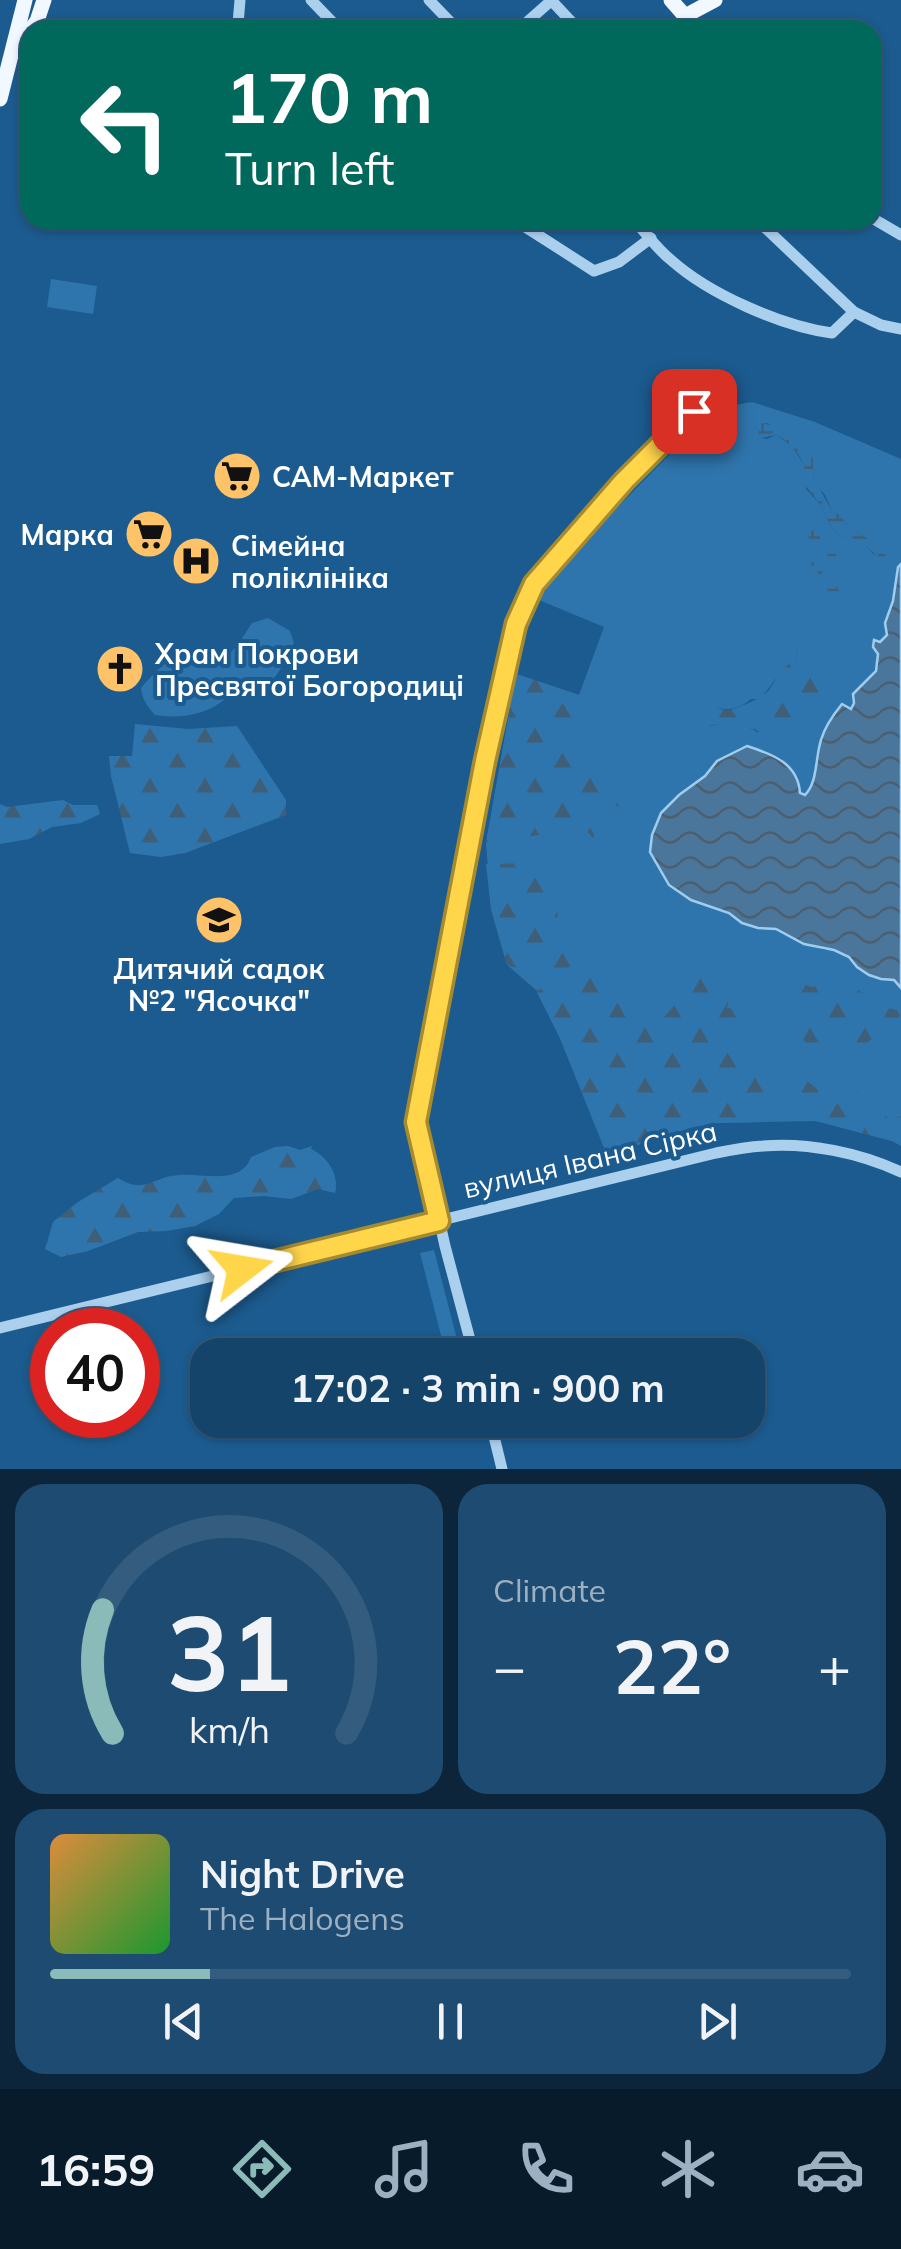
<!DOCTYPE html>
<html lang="en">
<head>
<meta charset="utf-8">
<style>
	body { margin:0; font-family:Mulish,sans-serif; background:#1e4b71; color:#f1f3f6; height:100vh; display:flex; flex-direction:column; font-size:38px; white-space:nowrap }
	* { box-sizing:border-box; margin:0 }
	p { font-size:32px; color:#9db0c1 }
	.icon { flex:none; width:55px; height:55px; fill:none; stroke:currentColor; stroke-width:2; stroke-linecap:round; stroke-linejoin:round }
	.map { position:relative; height:1469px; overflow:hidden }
	.details { display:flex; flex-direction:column; gap:15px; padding:15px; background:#0c253b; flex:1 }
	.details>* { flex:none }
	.guide { position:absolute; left:20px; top:20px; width:862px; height:210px; border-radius:30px; box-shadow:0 2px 8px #0004,0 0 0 2px #345c7e; background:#00695c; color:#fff; overflow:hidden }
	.speed { position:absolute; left:30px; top:1308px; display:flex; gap:20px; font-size:50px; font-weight:700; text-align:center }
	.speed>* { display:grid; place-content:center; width:130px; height:130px; border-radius:50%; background:#15446b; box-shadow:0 2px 8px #0004,0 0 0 2px #345c7e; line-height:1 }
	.speed .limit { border:15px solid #d22; background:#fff; color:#111 }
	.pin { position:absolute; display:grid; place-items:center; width:85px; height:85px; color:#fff; margin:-42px; border-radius:20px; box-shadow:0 5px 15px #0006 }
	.me { position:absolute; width:110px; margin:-55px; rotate:76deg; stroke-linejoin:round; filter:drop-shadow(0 0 8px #0008) }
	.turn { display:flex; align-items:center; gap:35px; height:210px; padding:0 40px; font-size:45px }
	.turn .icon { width:130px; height:130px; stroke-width:2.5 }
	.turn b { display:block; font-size:70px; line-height:85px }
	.big { font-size:75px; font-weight:700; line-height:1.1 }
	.details .card { flex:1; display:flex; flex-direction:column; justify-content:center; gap:15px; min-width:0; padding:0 35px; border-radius:30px; background:#1e4b71 }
	.details .dial { align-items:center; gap:0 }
	.dial svg { height:260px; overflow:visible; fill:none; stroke:#345c7e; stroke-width:7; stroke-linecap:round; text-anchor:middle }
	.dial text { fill:#f1f3f6; stroke:none }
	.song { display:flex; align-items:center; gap:30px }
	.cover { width:120px; height:120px; border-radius:15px; background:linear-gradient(135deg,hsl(30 70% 55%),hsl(130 70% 35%)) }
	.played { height:10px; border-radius:5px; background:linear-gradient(90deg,#8bbbb9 20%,#345c7e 20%) }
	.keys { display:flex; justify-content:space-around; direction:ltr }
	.heat { display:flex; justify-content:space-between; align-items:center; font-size:55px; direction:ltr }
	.details .tiles { flex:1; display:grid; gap:15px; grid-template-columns:1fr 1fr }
	.card:last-child { grid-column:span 2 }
	.trip { position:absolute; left:190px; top:1338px; width:575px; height:100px; border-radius:30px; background:#15446b; box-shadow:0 2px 8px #0004,0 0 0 2px #345c7e; font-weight:700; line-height:100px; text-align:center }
	.dock { display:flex; height:160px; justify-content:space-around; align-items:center; background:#081b2b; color:#9db0c1 }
	.dock .icon { width:70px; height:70px }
	.dock .current { color:#8bbbb9 }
	.dock b { font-size:45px; color:#f1f3f6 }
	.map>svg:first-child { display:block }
	.green { fill:#2f75ad; fill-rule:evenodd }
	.forest { fill:url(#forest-firs) }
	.wetland { fill:url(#wetland-marsh) }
	.water { fill:url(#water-waves); stroke:#9ecdf0; stroke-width:2.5 }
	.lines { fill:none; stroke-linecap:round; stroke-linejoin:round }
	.minor { stroke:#abd0ee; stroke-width:11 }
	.major { stroke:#f1f8ff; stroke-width:15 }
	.route-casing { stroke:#a68a30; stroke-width:25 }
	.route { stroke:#ffd54a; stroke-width:18 }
	.labels { text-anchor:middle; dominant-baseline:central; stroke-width:8; stroke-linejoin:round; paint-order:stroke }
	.poi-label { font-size:28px; font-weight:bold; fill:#fff; stroke:#1c5b8f; text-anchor:start }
	.street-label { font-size:28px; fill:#fff; stroke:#1c5b8f }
</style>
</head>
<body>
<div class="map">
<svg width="901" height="1469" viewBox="0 0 901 1469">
	<defs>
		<pattern id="forest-firs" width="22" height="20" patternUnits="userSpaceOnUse" patternTransform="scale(2.5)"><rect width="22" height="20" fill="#2f75ad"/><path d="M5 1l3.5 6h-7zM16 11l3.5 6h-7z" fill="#3f5e78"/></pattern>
		<pattern id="wetland-marsh" width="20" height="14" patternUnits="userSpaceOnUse" patternTransform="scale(2.5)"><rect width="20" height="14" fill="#2f75ad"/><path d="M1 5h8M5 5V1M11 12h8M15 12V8" fill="none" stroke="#3f5e78"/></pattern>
		<pattern id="water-waves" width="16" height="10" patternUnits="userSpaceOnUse" patternTransform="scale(2.5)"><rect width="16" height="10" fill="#4b769b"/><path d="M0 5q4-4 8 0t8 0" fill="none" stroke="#4c5f70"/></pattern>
	</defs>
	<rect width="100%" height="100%" fill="#1c5b8f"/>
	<!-- green -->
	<g class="green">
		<path d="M51 279 97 286 93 314 47 307Z"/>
		<path d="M752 402 815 422 901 459V564L897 568 893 601 885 623 887 635 879 643 875 640C882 669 873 675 853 694 856 717 830 721 821 739 812 757 819 780 805 795L799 793 798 777 781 758 756 749 717 761 705 776 679 795 661 869 669 885 691 900 730 913 742 923 758 928 776 929 804 944 824 950H834L849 957 857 967 881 979 894 980 901 988V1146L892 1141 816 1121 718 1123 693 1127 607 1155 560 1038 536 990 507 965 491 909 486 843 516 674 579 695 604 627 539 600 558 568 673 451 694 421 707 410ZM767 423 813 451 811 469 816 485 825 495 832 511 839 515 852 530 868 539 875 556 864 543 841 537 830 525 820 504 806 489V468L792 446 776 435 767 439 761 438 756 426ZM799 638 796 674 804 716 788 731 757 732 746 726 729 722 710 726V706C727 711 737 711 751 699H759C774 685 777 671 796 660Z"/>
		<path d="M268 618 290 631 294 643C281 673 263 703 226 698 208 715 179 719 155 715 147 706 142 699 141 688 148 680 169 656 179 656 186 655 196 660 203 661 230 664 239 642 252 623Z"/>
		<path d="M434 1250 461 1355H446L420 1253Z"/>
	</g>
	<!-- forest -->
	<g class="forest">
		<path d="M799 637 808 650 797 674 813 676 823 700C812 710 799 725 786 732 771 740 754 728 740 725 724 721 707 726 692 729L693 717 710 705C716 707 721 710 726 710 735 711 763 697 769 690 780 675 776 671 796 660Z"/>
		<path d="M516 674 579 695 582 740 570 765 595 776 598 790 622 785 623 804 604 811 593 838 572 816 555 838 545 834 486 843Z"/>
		<path d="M135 724 188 729 237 726 286 800V815L185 853 161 857 130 853 111 776 109 756H132Z"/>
		<path d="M63 800 73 805H97L100 814 81 823 52 827 29 839 0 844V804L7 807Z"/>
		<path d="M526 863 540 870 552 882 567 878 558 911 555 932 563 941 579 947C573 964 568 973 551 980L507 965 491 909 486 864Z"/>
		<path d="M757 970 771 971 789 980 812 987 835 981H847L879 1006 898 1010 900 1015 894 1029 895 1033 901 1031V1056L872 1039 853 1053C846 1047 846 1035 841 1027L838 1026 831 1039 819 1047 806 1044 799 1031 801 1012 756 974Z"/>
		<path d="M587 971 629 993V998L621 1009 625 1016H644L659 1023 679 1000H688L700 979C713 975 720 980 731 987L732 991 727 1008 768 1013 781 1024C751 1029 732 1007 709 1031V1036L716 1042C724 1041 731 1040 736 1048L732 1057 734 1061 743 1066 766 1063 787 1076H801L816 1088C831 1085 863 1089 874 1102 881 1111 881 1115 892 1119L901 1116V1136L892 1141 816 1121H791C790 1106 787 1100 773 1094L763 1100 766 1111 765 1122 718 1123 693 1127 607 1155 560 1038 536 990 556 987Z"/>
		<path d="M288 1146 300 1150 312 1146 311 1149C327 1156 340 1175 335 1193L318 1189 291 1199 264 1196 234 1198 219 1214 195 1226 167 1231 138 1232 88 1251 61 1257 45 1249 53 1222 78 1202 118 1178C145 1195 154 1176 179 1175 203 1173 241 1186 251 1157L275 1147Z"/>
	</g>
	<!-- wetland -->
	<g class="wetland">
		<path d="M758 422 775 426 787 424 801 431 813 451V477L832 511 839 515 852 530 883 547 886 557H878L864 544 841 537 830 525 820 504 804 484C810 464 794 444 776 435L761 438 756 426Z"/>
		<path d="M813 530 817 532 825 546 836 553 838 566 843 571 833 579 843 599 852 605 848 614 844 617 840 614 837 602 831 599 828 603H825L824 593 817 584 818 573 808 560 813 543 808 536Z"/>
	</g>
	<!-- water -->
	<path class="water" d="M901 564V988L894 980 881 979 869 975 857 967 849 957 834 950 804 944 776 929 758 928 742 923 729 913 691 900 669 885 650 852 652 835 661 813 679 795 705 776 717 761 747 746C772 754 798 763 800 793L805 795C818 782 815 758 821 740 825 726 833 715 842 704L851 709 854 703 853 694 876 671 878 654 873 647 874 640 880 642 887 635 885 623 893 601 898 567Z"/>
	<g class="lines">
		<!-- minor -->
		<g class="minor">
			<path d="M311 0 340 30"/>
			<path d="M429 0 458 30"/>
			<path d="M551 0 579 30"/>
			<path d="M685 16 697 30"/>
			<path d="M238 24 240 0"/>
			<path d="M518 30 552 0"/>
			<path d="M872 218 901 235"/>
			<path d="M519 220 527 228 594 271 619 262 651 238"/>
			<path d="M634 220C646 233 657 249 671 260 709 294 781 326 832 333L854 312"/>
			<path d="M757 220 854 312 881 325 901 329"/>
			<path d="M0 1328 716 1153C731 1150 747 1147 763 1146 808 1142 860 1153 901 1172"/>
			<path d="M474 1355 445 1246 417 1122 485 761 511 641 523 604 534 584 641 462 694 411"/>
			<path d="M490 1420 502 1469"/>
		</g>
		<!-- major -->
		<g class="major">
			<path d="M671 0 685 16 715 0"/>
			<path d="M30 30 37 21 44 0"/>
			<path d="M0 99 25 0"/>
		</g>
	</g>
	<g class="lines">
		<!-- route casing -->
		<g class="route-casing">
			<path id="route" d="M242 1269 439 1221 416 1122 485 761 516 624 534 584 624 481 694 411"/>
		</g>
		<!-- route -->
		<use href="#route" class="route"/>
	</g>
	<!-- icons -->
	<defs>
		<g id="supermarket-disc" transform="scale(2.5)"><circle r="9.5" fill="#fec268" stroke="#1c5b8f"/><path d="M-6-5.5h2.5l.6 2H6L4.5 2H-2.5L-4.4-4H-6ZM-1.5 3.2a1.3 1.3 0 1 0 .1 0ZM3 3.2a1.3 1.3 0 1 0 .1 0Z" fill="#111"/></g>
		<g id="hospital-disc" transform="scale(2.5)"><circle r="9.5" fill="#fec268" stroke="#1c5b8f"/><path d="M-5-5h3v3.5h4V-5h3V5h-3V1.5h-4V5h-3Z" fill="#111"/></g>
		<g id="church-disc" transform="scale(2.5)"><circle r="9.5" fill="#fec268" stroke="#1c5b8f"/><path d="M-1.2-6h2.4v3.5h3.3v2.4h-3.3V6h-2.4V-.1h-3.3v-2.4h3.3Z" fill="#111"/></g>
		<g id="school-disc" transform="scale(2.5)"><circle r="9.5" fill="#fec268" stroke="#1c5b8f"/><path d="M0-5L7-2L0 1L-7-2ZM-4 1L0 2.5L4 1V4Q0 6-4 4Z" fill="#111"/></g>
	</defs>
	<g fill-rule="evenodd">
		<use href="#supermarket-disc" x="237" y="476"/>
		<use href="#supermarket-disc" x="149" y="534"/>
		<use href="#hospital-disc" x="196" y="561"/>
		<use href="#church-disc" x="120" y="669"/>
		<use href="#school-disc" x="219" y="920"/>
	</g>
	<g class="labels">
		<!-- poi labels -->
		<g class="poi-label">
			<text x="272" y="476">САМ-Маркет</text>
			<text x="114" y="534" text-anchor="end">Марка</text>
			<text x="231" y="545">Сімейна<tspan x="231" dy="32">поліклініка</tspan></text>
			<text x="155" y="653">Храм Покрови<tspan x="155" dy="32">Пресвятої Богородиці</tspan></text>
			<text x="219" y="968" text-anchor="middle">Дитячий садок<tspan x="219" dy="32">№2 "Ясочка"</tspan></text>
		</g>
		<!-- street labels -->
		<g class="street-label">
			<text transform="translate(590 1159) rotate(-13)">вулиця Івана Сірка</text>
		</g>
	</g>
</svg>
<div class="speed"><div class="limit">40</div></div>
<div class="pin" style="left:694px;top:411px;background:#d93025"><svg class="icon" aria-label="arrive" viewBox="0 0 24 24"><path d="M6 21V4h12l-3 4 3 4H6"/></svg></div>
<svg class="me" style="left:242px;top:1269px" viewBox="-20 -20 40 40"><path d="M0-17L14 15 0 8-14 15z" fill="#ffd54a" stroke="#fff" stroke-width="4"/></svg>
<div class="trip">17:02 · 3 min · 900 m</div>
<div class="guide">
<div class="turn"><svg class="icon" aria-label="left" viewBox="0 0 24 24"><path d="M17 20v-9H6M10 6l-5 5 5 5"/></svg><div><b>170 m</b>Turn left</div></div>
</div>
</div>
<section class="details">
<div class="tiles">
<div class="card dial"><svg viewBox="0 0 100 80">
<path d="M14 69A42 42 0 1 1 86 69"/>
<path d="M14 69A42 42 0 0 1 11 31" stroke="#8bbbb9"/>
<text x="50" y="56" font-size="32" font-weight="700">31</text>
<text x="50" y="72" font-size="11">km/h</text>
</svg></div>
<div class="card"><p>Climate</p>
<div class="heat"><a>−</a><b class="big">22°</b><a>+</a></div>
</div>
<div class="card">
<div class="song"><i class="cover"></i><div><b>Night Drive</b><p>The Halogens</p></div></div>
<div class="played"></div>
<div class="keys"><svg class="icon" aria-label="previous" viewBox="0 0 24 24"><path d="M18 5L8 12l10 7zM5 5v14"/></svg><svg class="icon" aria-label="pause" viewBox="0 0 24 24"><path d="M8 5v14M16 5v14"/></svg><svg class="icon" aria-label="next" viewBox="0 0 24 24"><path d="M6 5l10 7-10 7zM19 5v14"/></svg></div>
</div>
</div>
</section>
<nav class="dock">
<b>16:59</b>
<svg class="icon current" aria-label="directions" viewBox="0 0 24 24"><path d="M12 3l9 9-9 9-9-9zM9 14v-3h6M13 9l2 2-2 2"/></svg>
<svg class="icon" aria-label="music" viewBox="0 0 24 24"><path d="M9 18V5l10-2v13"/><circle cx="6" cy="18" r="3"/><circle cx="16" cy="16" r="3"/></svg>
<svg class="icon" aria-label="phone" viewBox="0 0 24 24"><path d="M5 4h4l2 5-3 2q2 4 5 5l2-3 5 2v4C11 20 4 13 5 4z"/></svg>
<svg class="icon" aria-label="climate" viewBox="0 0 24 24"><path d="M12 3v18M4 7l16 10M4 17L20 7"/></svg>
<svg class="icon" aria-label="car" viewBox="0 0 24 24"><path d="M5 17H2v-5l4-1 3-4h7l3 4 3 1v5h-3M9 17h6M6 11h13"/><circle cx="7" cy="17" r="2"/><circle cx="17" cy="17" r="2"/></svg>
</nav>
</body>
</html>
